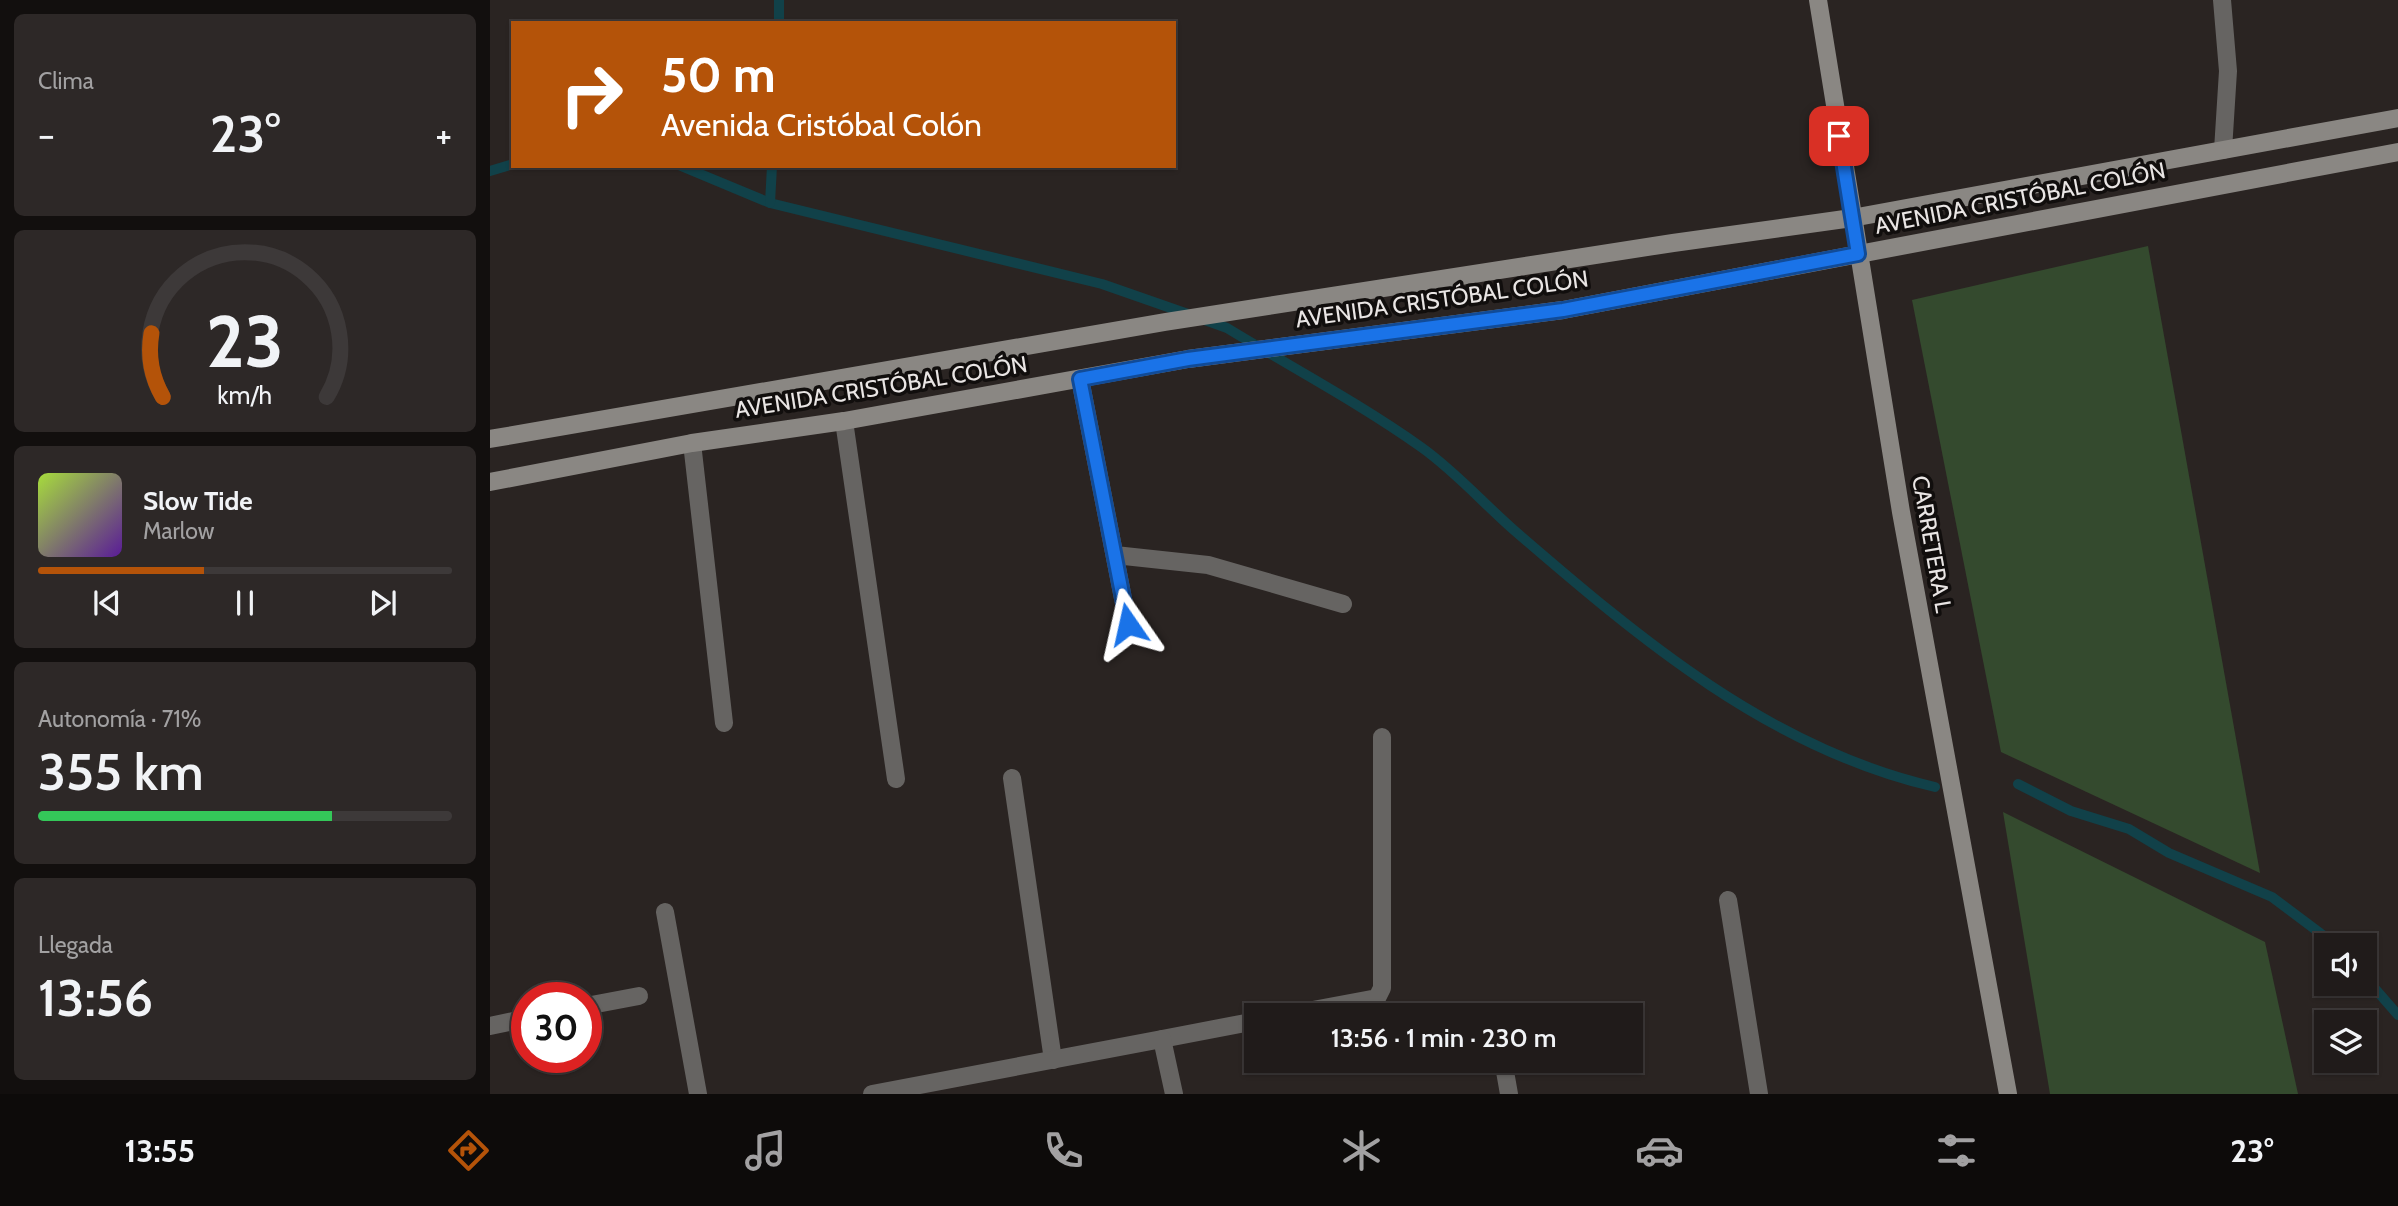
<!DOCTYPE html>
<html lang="es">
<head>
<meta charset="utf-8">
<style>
	body { margin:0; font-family:Cabin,sans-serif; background:#2d2827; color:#f1f3f6; height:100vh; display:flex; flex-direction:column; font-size:26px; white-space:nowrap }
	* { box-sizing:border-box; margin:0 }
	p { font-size:23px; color:#a2a1a2 }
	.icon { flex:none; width:38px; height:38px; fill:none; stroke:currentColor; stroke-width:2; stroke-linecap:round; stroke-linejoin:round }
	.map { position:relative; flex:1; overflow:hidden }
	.panel { display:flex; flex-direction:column; gap:14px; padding:14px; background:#120f0e; width:490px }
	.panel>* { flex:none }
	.guide { position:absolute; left:21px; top:21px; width:665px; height:147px; border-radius:0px; box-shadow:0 2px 5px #0004,0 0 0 2px #3d3939; background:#b45309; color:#fff; overflow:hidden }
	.fabs { position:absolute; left:1824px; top:933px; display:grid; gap:14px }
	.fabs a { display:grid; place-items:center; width:63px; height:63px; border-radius:0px; background:#201b1a; box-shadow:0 2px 5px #0004,0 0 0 2px #3d3939; font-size:35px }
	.speed { position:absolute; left:21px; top:982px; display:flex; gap:14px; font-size:35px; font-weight:700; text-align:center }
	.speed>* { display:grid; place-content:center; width:91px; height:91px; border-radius:50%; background:#201b1a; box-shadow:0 2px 5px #0004,0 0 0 2px #3d3939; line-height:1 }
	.speed .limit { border:10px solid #d22; background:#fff; color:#111 }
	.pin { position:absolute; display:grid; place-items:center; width:60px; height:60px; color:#fff; margin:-30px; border-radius:14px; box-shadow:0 4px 10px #0006 }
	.me { position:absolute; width:77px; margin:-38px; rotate:349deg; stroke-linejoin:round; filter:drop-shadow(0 0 5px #0008) }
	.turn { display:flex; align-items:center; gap:24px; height:147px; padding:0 35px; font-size:32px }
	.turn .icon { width:91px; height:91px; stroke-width:2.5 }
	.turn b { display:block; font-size:49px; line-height:60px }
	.big { font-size:52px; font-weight:600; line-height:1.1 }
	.panel .card { flex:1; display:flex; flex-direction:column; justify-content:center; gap:10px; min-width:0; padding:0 24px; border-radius:10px; background:#2d2827 }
	.panel .dial { align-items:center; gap:0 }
	.dial svg { height:182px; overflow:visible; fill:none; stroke:#3d3939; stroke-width:7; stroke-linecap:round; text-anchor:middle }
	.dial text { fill:#f1f3f6; stroke:none }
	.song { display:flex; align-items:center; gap:21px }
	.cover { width:84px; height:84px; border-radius:10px; background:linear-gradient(135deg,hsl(80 70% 55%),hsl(270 70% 35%)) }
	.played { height:7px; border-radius:4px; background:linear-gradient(90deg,#b45309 40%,#3d3939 40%) }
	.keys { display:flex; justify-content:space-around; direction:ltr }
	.heat { display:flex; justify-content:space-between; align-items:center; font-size:38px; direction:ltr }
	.charge { height:10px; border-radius:5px; background:linear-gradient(90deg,#34c759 71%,#3d3939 0) }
	.trip { position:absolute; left:754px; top:1003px; width:399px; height:70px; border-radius:0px; background:#201b1a; box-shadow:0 2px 5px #0004,0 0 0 2px #3d3939; font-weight:600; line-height:70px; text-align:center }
	.dock { display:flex; height:112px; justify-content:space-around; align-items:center; background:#0d0b0a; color:#a2a1a2 }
	.dock .icon { width:49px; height:49px }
	.dock .current { color:#b45309 }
	.dock b { font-size:32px; color:#f1f3f6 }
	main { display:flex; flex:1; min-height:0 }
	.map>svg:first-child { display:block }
	.green { fill:#344a2e }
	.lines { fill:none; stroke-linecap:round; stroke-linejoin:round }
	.stream { stroke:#114149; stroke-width:10 }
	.lane { stroke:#666462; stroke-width:18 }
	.street { stroke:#666462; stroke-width:18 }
	.secondary { stroke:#8a8783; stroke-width:18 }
	.route-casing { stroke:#114b97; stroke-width:18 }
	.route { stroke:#1a73e8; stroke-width:12 }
	.labels { text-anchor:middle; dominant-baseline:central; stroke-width:7; stroke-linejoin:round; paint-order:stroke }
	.street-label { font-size:23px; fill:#e9e5e4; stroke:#110e0d }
</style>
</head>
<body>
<main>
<section class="panel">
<div class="card"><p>Clima</p>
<div class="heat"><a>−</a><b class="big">23°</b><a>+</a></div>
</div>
<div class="card dial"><svg viewBox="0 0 100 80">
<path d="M14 69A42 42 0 1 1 86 69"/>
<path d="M14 69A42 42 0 0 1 9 41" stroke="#b45309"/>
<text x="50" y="56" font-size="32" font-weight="700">23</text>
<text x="50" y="72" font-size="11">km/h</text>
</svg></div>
<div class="card">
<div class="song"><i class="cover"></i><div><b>Slow Tide</b><p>Marlow</p></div></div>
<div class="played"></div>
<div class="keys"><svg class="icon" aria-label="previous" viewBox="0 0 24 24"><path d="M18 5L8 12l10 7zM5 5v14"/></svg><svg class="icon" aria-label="pause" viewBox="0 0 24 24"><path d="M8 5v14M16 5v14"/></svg><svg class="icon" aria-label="next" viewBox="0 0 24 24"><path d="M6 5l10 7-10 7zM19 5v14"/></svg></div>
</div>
<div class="card"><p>Autonomía · 71%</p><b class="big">355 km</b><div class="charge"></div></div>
<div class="card"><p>Llegada</p><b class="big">13:56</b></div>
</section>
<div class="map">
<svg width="1908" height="1094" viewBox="0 0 1908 1094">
	<rect width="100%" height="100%" fill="#2a2422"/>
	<!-- green -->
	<g class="green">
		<path d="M1658 246 1770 873 1511 752 1422 300Z"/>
		<path d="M1513 812 1775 942 1808 1094H1560Z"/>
	</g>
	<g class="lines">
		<!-- stream -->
		<g class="stream">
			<path d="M289 0V23"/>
			<path d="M191 166 280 203 612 284 698 314"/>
			<path d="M0 171 23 164"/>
			<path d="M280 203 282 166"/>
			<path d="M712 319 737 328C801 367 869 403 931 447 965 471 994 504 1025 531 1150 639 1280 749 1445 787"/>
			<path d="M1528 784 1581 811 1639 829 1679 853 1782 897 1846 945"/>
			<path d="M1874 976 1908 1015"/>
		</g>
		<!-- lane -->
		<path class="lane" d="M1238 900 1269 1094"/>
		<!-- street -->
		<g class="street">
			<path d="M1732 0 1738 71 1733 150"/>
			<path d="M590 379 638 624"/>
			<path d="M354 421 406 779"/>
			<path d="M202 443 234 723"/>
			<path d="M625 555 718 565 853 604"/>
			<path d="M522 778 563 1060"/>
			<path d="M175 912 208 1094"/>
			<path d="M96 1006 149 996"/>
			<path d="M796 1015 887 998 892 988V737"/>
			<path d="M0 1026 37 1018"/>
			<path d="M672 1039 766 1021"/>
			<path d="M1013 1060 1019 1094"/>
			<path d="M382 1094 672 1039 684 1094"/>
		</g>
		<!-- secondary -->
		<g class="secondary">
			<path d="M1328 0 1411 512 1518 1094"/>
			<path d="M0 439 675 322 1183 243 1362 218 1908 118"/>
			<path d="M0 482 202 443 354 421 698 359 1073 310 1908 152"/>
		</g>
	</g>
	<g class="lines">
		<!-- route casing -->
		<g class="route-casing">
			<path id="route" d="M638 624 590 379 698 359 1073 310 1368 254 1349 136"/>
		</g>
		<!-- route -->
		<use href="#route" class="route"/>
	</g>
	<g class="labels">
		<!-- street labels -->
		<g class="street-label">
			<text transform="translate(1530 198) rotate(-11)">AVENIDA CRISTÓBAL COLÓN</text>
			<text transform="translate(952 299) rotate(-8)">AVENIDA CRISTÓBAL COLÓN</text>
			<text transform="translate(391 387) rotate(-9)">AVENIDA CRISTÓBAL COLÓN</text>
			<text transform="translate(1442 544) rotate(80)">CARRETERA L</text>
		</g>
	</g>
</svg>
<div class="fabs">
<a><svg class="icon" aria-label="sound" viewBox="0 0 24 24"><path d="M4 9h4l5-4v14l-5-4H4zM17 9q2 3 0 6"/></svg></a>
<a><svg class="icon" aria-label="layers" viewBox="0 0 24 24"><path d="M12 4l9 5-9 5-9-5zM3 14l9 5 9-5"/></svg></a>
</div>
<div class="speed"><div class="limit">30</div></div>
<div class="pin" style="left:1349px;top:136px;background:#d93025"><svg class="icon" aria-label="arrive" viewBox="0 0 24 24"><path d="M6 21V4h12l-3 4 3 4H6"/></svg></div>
<svg class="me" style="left:638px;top:624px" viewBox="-20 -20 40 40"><path d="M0-17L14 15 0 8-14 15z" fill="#1a73e8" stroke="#fff" stroke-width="4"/></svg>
<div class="trip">13:56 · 1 min · 230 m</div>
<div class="guide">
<div class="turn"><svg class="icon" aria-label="right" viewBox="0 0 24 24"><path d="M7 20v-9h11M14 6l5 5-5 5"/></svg><div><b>50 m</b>Avenida Cristóbal Colón</div></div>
</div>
</div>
</main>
<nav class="dock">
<b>13:55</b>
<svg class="icon current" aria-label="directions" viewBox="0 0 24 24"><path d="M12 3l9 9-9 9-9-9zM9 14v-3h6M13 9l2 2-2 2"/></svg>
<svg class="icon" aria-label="music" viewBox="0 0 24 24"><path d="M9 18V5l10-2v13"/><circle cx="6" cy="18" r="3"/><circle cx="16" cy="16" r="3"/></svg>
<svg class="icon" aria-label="phone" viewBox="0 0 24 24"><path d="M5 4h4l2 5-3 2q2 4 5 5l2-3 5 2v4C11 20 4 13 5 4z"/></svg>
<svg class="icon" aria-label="climate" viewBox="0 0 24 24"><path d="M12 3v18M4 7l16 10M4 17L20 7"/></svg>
<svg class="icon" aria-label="car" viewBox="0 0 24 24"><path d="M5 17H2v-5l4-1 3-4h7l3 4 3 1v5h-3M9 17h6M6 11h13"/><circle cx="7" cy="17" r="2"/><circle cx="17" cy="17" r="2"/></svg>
<svg class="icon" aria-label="filters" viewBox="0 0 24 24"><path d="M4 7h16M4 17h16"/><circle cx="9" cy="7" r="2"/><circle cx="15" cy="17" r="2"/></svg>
<b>23°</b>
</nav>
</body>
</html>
